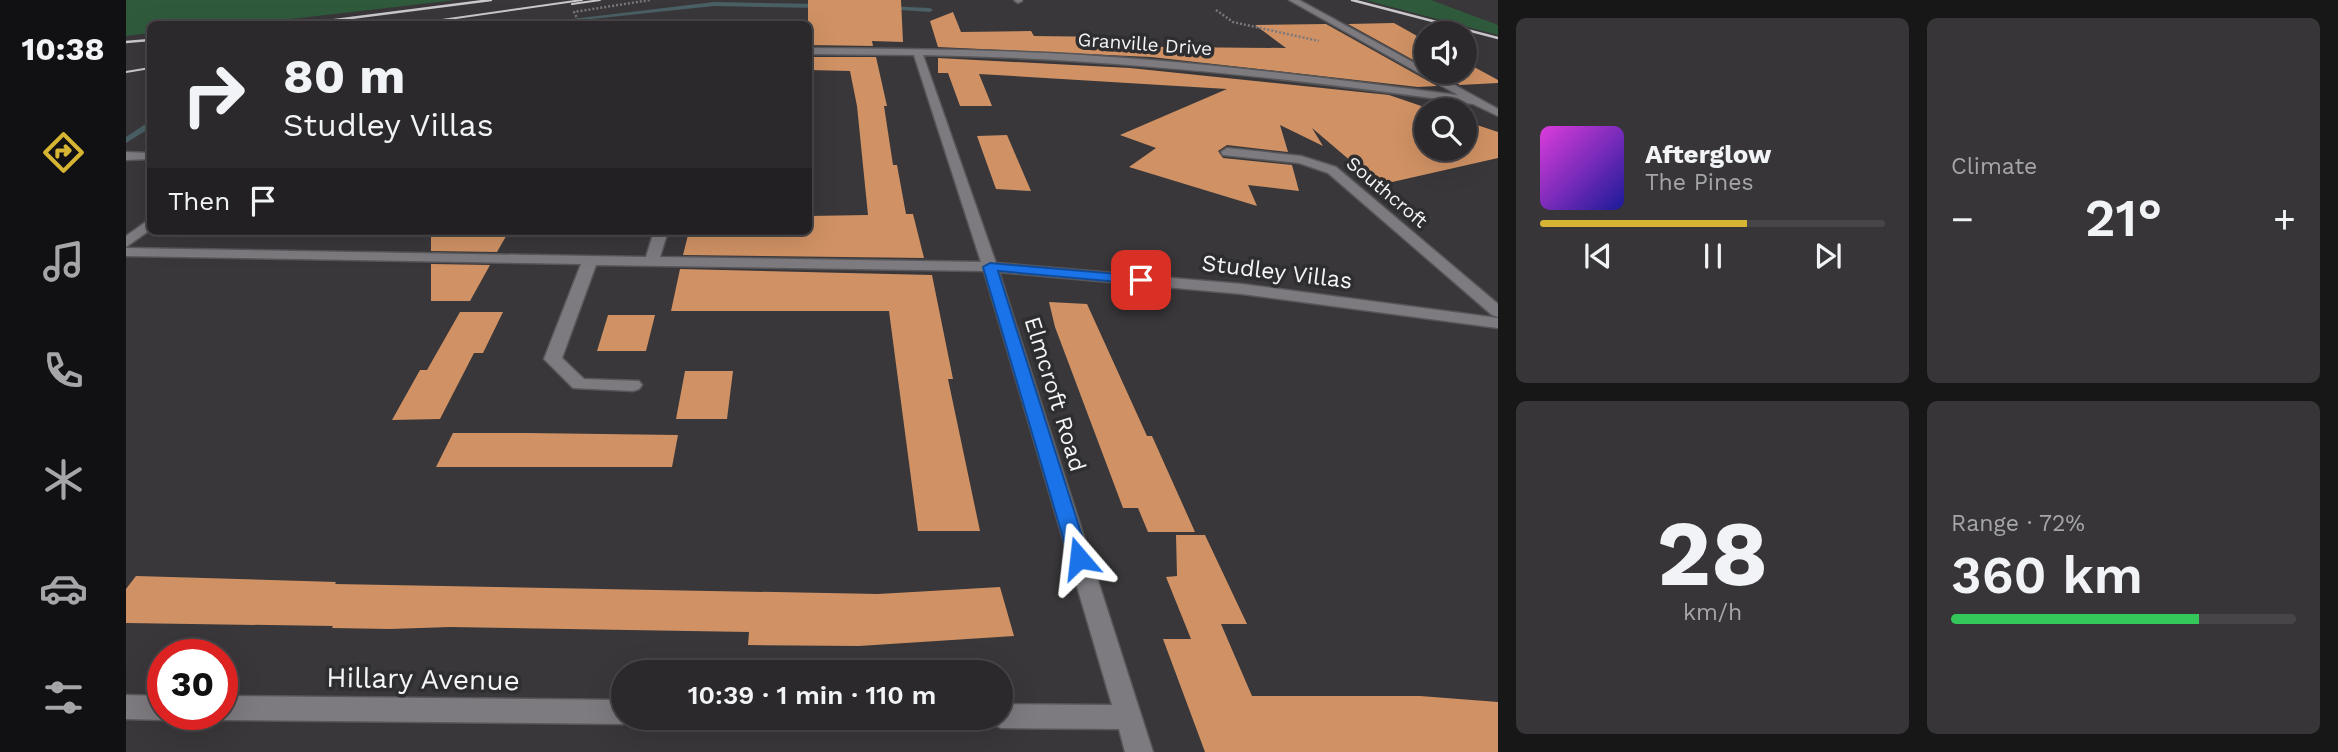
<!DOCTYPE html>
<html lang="en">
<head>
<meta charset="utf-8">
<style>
	body { margin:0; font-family:"Work Sans",sans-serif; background:#373538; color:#f1f3f6; height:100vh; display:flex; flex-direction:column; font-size:26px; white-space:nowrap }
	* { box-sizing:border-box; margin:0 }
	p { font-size:23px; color:#a6a6a9 }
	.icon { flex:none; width:38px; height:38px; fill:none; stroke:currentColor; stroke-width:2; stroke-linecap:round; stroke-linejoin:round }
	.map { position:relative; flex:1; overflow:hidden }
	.panel { display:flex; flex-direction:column; gap:18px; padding:18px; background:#181718; width:840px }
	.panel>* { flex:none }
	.guide { position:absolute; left:21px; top:21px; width:665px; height:214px; border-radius:10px; box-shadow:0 7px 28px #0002,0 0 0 2px #474548; background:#2b292c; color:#f1f3f6; overflow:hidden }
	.controls { position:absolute; left:1288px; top:21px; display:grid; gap:14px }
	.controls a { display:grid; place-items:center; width:63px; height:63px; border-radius:50%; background:#2b292c; box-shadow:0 7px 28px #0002,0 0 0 2px #474548; font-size:35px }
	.speed { position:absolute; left:21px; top:639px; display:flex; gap:14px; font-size:35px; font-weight:700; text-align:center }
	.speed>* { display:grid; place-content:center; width:91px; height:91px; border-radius:50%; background:#2b292c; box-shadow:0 7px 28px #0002,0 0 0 2px #474548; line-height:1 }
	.speed .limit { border:10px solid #d22; background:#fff; color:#111 }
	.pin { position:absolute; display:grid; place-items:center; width:60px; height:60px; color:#fff; margin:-30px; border-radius:14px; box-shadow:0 4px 10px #0006 }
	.me { position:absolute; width:77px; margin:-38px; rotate:343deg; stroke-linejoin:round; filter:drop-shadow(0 0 5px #0008) }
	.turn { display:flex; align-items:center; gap:24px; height:147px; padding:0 21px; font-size:32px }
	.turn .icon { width:91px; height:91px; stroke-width:2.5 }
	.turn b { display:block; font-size:49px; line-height:60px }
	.then { display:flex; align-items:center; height:66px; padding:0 21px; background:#0003; gap:14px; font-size:26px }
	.big { font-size:52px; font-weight:600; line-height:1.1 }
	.panel .tile { flex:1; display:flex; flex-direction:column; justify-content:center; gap:10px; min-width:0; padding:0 24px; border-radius:10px; background:#373538 }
	.panel .dial { align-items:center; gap:0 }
	.dial b { font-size:91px; line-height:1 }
	.song { display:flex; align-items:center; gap:21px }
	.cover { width:84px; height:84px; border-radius:10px; background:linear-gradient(135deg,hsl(300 70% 55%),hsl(240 70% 35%)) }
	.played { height:7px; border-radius:4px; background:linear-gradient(90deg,#d6b534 60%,#474548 60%) }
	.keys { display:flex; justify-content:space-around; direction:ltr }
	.heat { display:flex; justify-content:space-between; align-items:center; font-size:38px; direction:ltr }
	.charge { height:10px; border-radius:5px; background:linear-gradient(90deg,#34c759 72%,#474548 0) }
	.panel .tiles { flex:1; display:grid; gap:18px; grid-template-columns:repeat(2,1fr) }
	.trip { position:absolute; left:485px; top:660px; width:402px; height:70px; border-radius:35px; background:#2b292c; box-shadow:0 7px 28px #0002,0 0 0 2px #474548; font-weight:600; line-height:70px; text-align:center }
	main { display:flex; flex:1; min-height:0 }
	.tab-bar { display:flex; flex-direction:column; width:126px; justify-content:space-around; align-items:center; background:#111012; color:#a6a6a9 }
	.tab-bar .icon { width:49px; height:49px }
	.tab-bar .active { color:#d6b534 }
	.tab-bar b { font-size:32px; color:#f1f3f6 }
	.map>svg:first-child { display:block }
	.green { fill:#2f5b3c }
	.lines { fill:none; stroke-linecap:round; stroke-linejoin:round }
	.stream { fill:#4a6064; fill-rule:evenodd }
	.building { fill:#d09264 }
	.street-casing { stroke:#575659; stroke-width:3 }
	.path { stroke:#79777a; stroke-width:2.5; stroke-dasharray:2 2; stroke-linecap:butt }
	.street { fill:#7d7b7f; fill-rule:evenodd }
	.tram { stroke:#cac8cb; stroke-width:2 }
	.rail { stroke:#cac8cb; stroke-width:2.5 }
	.route { fill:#1a73e8; stroke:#114b97; stroke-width:2 }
	.labels { text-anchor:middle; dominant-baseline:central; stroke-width:7; stroke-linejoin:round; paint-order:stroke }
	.far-street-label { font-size:19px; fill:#f5f4f6; stroke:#2e2d30 }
	.street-label { font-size:23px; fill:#f5f4f6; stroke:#2e2d30 }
	.near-street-label { font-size:28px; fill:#f5f4f6; stroke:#2e2d30 }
</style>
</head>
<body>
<main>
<nav class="tab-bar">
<b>10:38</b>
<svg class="icon active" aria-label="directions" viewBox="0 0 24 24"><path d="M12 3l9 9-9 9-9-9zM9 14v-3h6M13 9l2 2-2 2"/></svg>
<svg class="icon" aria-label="music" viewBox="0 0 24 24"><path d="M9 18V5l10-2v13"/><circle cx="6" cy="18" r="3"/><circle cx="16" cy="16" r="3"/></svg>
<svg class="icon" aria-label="phone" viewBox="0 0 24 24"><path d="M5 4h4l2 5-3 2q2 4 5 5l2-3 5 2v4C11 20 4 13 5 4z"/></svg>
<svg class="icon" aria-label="climate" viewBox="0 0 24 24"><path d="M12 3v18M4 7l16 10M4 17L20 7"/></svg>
<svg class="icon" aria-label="car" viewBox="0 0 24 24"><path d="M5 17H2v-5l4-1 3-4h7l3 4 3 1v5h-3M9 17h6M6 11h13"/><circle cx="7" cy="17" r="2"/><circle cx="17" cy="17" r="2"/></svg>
<svg class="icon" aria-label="filters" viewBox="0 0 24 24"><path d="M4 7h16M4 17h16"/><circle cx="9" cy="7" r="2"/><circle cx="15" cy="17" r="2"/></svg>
</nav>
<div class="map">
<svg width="1372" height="752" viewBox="0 0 1372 752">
	<rect width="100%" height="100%" fill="#39373a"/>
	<!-- green -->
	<g class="green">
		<path d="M0 0H330L121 24H24V33L0 36Z"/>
		<path d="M1239 0H1305L1372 25V35Z"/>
	</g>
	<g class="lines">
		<!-- stream -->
		<g class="stream">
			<path d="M588 2 696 4 699 6 696 8 588 6 419 24H404Z"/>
			<path d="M760 6 804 8 807 10 804 12 758 9Z"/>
			<path d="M21 123H24V128L0 143V137Z"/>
		</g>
	</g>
	<!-- building -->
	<g class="building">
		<path d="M682 0H775L777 42 746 41 747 46 682 45Z"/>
		<path d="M827 12 835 32 905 31 908 36 986 37 992 45 1039 47 1160 48 1129 25 1200 24 1311 86 1292 87 1025 57 812 47 804 21Z"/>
		<path d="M1268 23 1300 41V67L1222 24Z"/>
		<path d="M682 57H750L761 106H758L767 165H771L780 214H787L798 258 557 255 563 231H682V216L742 215 731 106 724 71 682 70Z"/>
		<path d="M812 58 1004 68 1263 95 1307 110H1300V149H1339V121L1372 132V158L1253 185 1186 128 1197 146 1154 125 1162 152 1101 145 1092 151 1097 158 1166 165 1173 191 1122 185 1131 206 1003 167 1030 148 994 135 1101 89 853 74 866 106H834L822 73H812Z"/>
		<path d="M1339 62 1372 80V83L1334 85 1310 72H1339Z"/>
		<path d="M881 135 905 191 870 189 851 136Z"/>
		<path d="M305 231H383L371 252 305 251Z"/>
		<path d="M305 264 364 265 344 301H305Z"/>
		<path d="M554 269 806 275 827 379H822L854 531H792L763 311H545Z"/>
		<path d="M923 302 961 304 1021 436H1026L1069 532H1022L1012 508H997L929 327Z"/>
		<path d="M334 312H377L357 353H348L314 419 266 420 294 370H301Z"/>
		<path d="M482 315H529L520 351H471Z"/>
		<path d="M559 371H607L601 419H550Z"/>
		<path d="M327 433H400L552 435 546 467H310Z"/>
		<path d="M1050 535H1079L1121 624H1095L1126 696H1294L1372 702V752H1079L1037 639H1065L1040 577 1051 576Z"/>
		<path d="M10 576 210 582 209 584 752 594 874 587 888 636 733 646 622 645 623 632 324 627 264 629 206 628 207 626 0 623V589Z"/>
	</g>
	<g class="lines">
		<!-- street casing -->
		<g class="street-casing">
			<g id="street">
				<path d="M888 0H896V1L892 3Z"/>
				<path d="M1163 0H1173C1241 37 1305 72 1372 109V116L1347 104C1165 78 982 58 797 55L870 263 1116 284 1372 318V328L1116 294 873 272 1027 752H999L993 729 875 728 866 724 863 718H875V704L986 705 858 271 470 265 436 358 458 379 513 381 516 385 513 389 507 391 447 388 418 359 455 264 0 256V248L520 257 528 231H542L534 257 855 262 788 55 682 54V48C762 49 842 49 921 53 1059 60 1196 77 1332 95Z"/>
				<path d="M1101 148 1175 156 1210 167 1372 304V317L1366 315 1202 173 1173 163 1097 155 1095 152Z"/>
				<path d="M0 152 24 153V159L0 160Z"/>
				<path d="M24 219V230L0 247V236Z"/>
				<path d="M0 695 37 696V714H47L37 720 0 719Z"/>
				<path d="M96 696 497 700V718H508L497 724 96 720 86 714H96Z"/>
			</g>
		</g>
		<!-- path -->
		<g class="path">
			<path d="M1090 10 1107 22 1193 41"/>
			<path d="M454 24 448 12 524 0"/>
		</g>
		<!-- street -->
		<use href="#street" class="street"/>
		<!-- tram -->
		<g class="tram">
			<path d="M446 4 474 0"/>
			<path d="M288 24 456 0"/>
			<path d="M0 72 24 68"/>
		</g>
		<!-- rail -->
		<g class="rail">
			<path d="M1226 0 1372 38"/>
			<path d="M178 24 365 0"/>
			<path d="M0 42 24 40"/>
		</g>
	</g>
	<!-- route -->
	<path class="route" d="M864 263 1015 276 1022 280 1015 284 872 271 963 558 961 564H946L943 558 857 267Z"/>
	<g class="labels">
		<!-- far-street labels -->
		<g class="far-street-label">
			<text transform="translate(1019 44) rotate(4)">Granville Drive</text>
			<text transform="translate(1261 192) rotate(40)">Southcroft</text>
		</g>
		<!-- street labels -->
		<g class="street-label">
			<text transform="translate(1151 272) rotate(7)">Studley Villas</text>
			<text transform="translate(929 394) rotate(73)">Elmcroft Road</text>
		</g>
		<!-- near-street labels -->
		<g class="near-street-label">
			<text transform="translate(297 679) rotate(1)">Hillary Avenue</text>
		</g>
	</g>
</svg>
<div class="controls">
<a><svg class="icon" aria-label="sound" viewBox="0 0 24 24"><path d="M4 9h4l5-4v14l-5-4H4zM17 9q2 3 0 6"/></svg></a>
<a><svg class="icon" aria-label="search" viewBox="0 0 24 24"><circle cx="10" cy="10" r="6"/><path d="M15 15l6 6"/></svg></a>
</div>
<div class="speed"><div class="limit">30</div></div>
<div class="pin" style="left:1015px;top:280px;background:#d93025"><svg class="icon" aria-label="arrive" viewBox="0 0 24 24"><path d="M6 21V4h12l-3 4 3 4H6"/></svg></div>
<svg class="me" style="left:953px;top:558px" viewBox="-20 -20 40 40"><path d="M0-17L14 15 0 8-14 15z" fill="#1a73e8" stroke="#fff" stroke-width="4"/></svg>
<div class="trip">10:39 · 1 min · 110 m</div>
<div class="guide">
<div class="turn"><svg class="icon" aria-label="right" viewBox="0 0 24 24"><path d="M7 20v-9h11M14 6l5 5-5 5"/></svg><div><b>80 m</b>Studley Villas</div></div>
<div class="then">Then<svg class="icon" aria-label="arrive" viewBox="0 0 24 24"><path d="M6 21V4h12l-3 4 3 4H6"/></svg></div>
</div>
</div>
<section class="panel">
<div class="tiles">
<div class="tile">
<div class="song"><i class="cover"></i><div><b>Afterglow</b><p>The Pines</p></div></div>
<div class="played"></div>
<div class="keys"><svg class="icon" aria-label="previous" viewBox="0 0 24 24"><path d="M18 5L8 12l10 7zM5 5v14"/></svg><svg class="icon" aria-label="pause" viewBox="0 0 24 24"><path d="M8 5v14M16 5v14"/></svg><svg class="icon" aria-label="next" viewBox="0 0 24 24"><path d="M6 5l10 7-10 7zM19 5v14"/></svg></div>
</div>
<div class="tile"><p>Climate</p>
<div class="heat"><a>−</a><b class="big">21°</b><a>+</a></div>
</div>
<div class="tile dial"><b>28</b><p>km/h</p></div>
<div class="tile"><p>Range · 72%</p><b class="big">360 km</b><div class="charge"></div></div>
</div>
</section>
</main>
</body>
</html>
